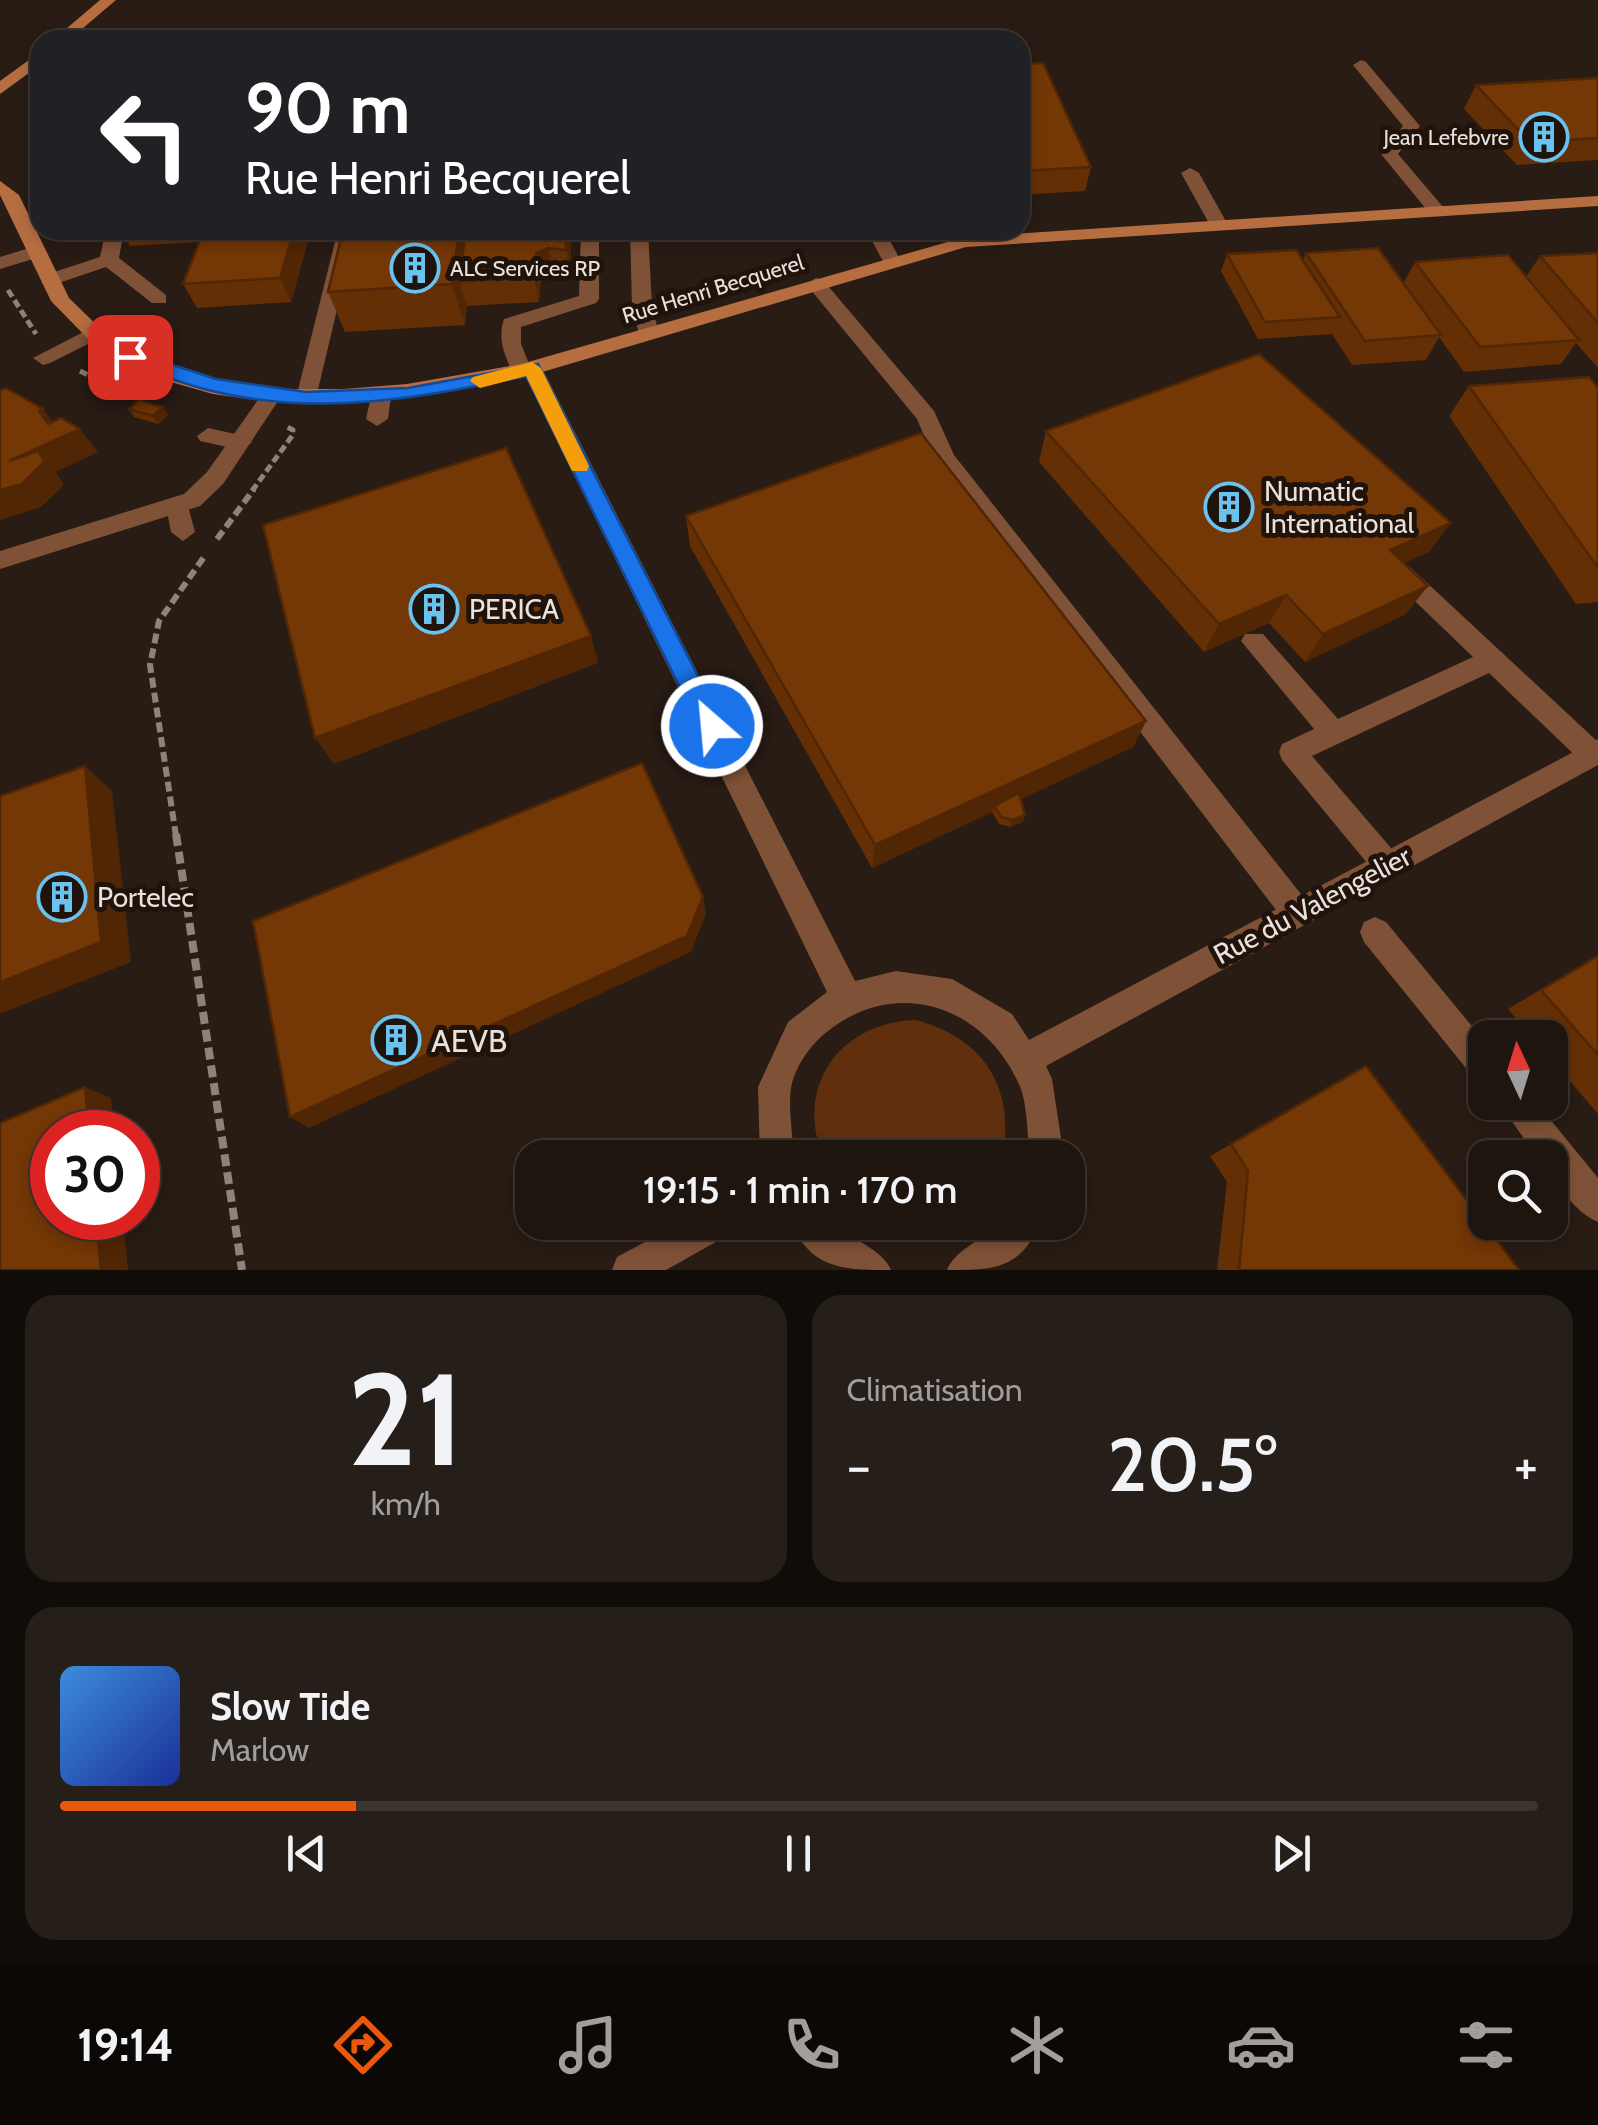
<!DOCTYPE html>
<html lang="fr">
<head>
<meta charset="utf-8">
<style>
	body { margin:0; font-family:Cabin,sans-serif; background:#261e18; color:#f1f3f6; height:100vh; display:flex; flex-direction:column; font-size:38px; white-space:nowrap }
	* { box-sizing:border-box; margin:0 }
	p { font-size:32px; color:#a19f9e }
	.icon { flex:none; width:55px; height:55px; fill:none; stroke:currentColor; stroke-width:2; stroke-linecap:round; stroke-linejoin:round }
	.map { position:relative; height:1270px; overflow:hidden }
	.panel { display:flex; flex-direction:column; gap:25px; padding:25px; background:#100c08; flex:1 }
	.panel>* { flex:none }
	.banner { position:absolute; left:30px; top:30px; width:1000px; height:210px; border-radius:30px; box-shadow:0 5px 15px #0003,0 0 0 2px #3c342f; background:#202124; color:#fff; overflow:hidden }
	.needle { width:65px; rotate:356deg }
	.fabs { position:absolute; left:1468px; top:1020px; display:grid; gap:20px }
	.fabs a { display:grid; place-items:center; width:100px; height:100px; border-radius:20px; background:#1e150f; box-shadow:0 5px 15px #0003,0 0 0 2px #3c342f; font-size:50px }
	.speed { position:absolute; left:30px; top:1110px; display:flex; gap:20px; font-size:50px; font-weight:700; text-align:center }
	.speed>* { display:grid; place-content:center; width:130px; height:130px; border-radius:50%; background:#1e150f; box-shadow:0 5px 15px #0003,0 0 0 2px #3c342f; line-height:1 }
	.speed .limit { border:15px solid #d22; background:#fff; color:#111 }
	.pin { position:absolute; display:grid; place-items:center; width:85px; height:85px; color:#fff; margin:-42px; border-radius:20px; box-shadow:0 5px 15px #0006 }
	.me { position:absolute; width:110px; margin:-55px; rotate:333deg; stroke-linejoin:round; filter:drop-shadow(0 0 8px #0008) }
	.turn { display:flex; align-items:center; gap:35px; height:210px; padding:0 50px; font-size:45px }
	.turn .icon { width:130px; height:130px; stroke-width:2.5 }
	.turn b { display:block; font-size:70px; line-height:85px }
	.big { font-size:75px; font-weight:600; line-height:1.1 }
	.panel .widget { flex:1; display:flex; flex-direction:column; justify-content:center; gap:15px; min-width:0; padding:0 35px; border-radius:30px; background:#261e18 }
	.panel .dial { align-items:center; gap:0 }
	.dial b { font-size:130px; line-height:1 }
	.song { display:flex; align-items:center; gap:30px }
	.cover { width:120px; height:120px; border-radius:15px; background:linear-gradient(135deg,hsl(210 70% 55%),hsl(230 70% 35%)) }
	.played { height:10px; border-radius:5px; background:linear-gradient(90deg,#ea580c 20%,#3c342f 20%) }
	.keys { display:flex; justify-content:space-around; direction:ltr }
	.heat { display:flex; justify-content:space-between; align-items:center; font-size:55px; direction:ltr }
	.panel .tiles { flex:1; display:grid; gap:25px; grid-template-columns:1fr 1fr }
	.widget:last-child { grid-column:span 2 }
	.trip { position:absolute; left:515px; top:1140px; width:570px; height:100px; border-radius:30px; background:#1e150f; box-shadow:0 5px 15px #0003,0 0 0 2px #3c342f; font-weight:600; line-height:100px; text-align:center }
	.tab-bar { display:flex; height:160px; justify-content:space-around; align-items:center; background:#0c0806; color:#a19f9e }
	.tab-bar .icon { width:70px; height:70px }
	.tab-bar .selected { color:#ea580c }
	.tab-bar b { font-size:45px; color:#f1f3f6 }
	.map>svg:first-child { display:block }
	.green { fill:#602f0d }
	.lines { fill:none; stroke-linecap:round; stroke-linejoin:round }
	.path-far2 { stroke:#8d837c; stroke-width:5; stroke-dasharray:8 4; stroke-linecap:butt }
	.path-far1 { stroke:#8d837c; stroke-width:6; stroke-dasharray:10 5; stroke-linecap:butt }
	.path { stroke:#8d837c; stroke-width:8; stroke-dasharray:12 6; stroke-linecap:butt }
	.lane { fill:#7f5237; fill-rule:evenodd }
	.street { fill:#7f5237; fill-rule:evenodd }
	.secondary { fill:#b66e40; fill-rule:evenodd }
	.wall { fill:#642f05 }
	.shaded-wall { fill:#512604 }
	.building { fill:#743706; stroke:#512604; stroke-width:2.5 }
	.route { fill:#1a73e8; stroke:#114b97; stroke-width:2.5 }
	.slow { fill:#f59e0b }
	.labels { text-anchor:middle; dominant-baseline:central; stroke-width:10; stroke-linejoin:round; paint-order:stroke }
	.far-poi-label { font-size:22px; fill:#eae1db; stroke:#1f130b; text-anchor:end }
	.far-street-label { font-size:22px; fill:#eae1db; stroke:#1f130b }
	.poi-label { font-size:28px; fill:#eae1db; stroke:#1f130b; text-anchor:start }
	.street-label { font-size:28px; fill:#eae1db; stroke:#1f130b }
	.near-poi-label { font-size:32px; fill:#eae1db; stroke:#1f130b; text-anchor:start }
</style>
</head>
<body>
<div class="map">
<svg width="1598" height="1270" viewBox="0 0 1598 1270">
	<rect width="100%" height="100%" fill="#281c14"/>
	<!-- green -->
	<path class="green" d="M916 1020C985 1039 1014 1087 1003 1157H823C794 1085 841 1022 916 1020Z"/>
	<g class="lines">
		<!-- path-far2 -->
		<g class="path-far2">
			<path d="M8 290 36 334"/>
			<path d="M80 371 131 396"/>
			<path d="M252 491 292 436 293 430 285 426"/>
		</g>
		<!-- path-far1 -->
		<g class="path-far1">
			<path d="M217 539 254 489"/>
			<path d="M176 836 150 665 159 621 204 557"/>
		</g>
		<!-- path -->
		<path class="path" d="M176 834 242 1270"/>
		<!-- lane -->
		<g class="lane">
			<path d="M1361 60 1366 62 1420 126 1398 154 1443 207V215H1431L1381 154 1403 126 1353 65Z"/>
			<path d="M1190 168 1199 173 1228 225 1225 229 1219 230 1210 225 1181 173Z"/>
			<path d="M106 230H124L119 258 166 295V303H152L106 267 56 284H42V276L100 257Z"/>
			<path d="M338 230H356L316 398 306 405 296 398Z"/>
			<path d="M581 230H599V299L596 303 521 327V344L532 371 522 378 515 376C505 358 497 339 504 319L579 296Z"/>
			<path d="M630 230H648L652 306 659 334 649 340 639 334 632 306Z"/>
			<path d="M866 230H884L901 261 899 265H885Z"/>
			<path d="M36 246 43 248V256L0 269V257Z"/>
			<path d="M816 278 823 280 934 411 954 455 1308 903 1312 913 1308 923 1297 927 1286 923 936 464 917 419 806 284Z"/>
			<path d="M93 327 103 333 100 338 50 363 43 365 33 358Z"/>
			<path d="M381 389 391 396 388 419 377 426 366 419 371 396Z"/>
			<path d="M208 428 249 437 252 442 241 450 200 441 197 436Z"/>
			<path d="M177 498 188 506 195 532 183 541 171 532 166 506Z"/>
			<path d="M1402 565 1410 567 1598 742V764L1582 762 1489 673 1312 756 1397 855 1401 865 1397 875 1387 879 1377 875 1282 760 1279 752 1282 744 1314 729 1241 641 1245 634H1263L1338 719 1473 657 1394 581 1390 574 1394 567Z"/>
			<path d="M1375 917 1386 922 1485 1042V1083L1474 1078 1364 942 1360 932 1364 922Z"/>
			<path d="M1498 1102H1536L1598 1178V1222C1576 1213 1550 1181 1550 1158H1538Z"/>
		</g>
		<!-- street -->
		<g class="street">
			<path d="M532 361 542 368 855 981 896 971 952 979 1012 1014 1029 1040 1598 739V765L1046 1066 1052 1079 1064 1158H1030C1027 1135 1028 1102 1018 1082 982 1005 896 977 828 1031 811 1044 795 1066 791 1088 788 1109 793 1136 794 1158H760L758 1087 788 1022 827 992 522 368Z"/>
			<path d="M272 388 282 395 223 484 200 506 0 569V551L184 494 207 472 265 390Z"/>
			<path d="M682 1222H735L730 1234 666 1270H612L617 1257Z"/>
			<path d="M791 1222H833C850 1240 882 1248 891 1270 845 1270 811 1270 791 1222Z"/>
			<path d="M1000 1222H1041C1020 1270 994 1270 947 1270 956 1248 984 1240 1000 1222Z"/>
		</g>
		<!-- secondary -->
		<g class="secondary">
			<path d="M100 0H116L69 40H53Z"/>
			<path d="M40 52V65L0 94V81Z"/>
			<path d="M0 181 19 195 69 298 109 337 161 365 213 380 277 389H343L407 384 521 364 965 237 1598 196V206L966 247 522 378 407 398 343 403H277L213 394 146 375 95 346 51 301 0 195Z"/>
		</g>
	</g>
	<!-- wall -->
	<g class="wall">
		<path d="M1020 64 1091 167 1085 191 1020 195Z"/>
		<path d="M1598 78V160L1517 165 1464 109 1476 85Z"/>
		<path d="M121 230H311L291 302 197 308 183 284 199 242 130 246Z"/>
		<path d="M343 230H571L570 275 554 272 541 277 539 302 467 306 465 325 345 332 328 292Z"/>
		<path d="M1306 253 1403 284 1415 262 1526 277 1540 256 1598 253V368L1576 343 1561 364 1464 372 1439 337 1426 360 1352 365 1332 334 1258 339 1221 271 1227 254 1303 260Z"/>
		<path d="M1469 386 1598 388V602L1576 604 1449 416Z"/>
		<path d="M163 407 168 415 158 424 134 417 129 409Z"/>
		<path d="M1046 431 1429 552 1404 563 1406 614 1305 662 1269 623 1204 652 1039 462Z"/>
		<path d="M686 516 1146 721 1133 747 1021 799 1025 815 1023 822 1010 827 999 824 992 812 872 868 690 546Z"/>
		<path d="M1598 955V1114L1550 1058V1038H1533L1508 1009Z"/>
		<path d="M1231 1144 1519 1270H1217L1227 1182 1210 1156Z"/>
	</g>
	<!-- shaded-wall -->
	<g class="shaded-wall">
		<path d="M294 230H311L291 302 280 278Z"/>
		<path d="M459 230H475L459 282 467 306 465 325 452 284Z"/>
		<path d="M566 230H571L570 275 566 250Z"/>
		<path d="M548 248 554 272 541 277 539 302 534 277 536 253Z"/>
		<path d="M163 407 168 415 158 424 153 416Z"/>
		<path d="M43 409 61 433 80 429 98 452 56 472 64 485 41 507 0 520V490L9 461 39 411Z"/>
		<path d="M1451 523 1429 552 1370 579 1390 550Z"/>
		<path d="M1428 586 1406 614 1305 662 1323 634Z"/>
		<path d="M1286 595 1269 623 1204 652 1219 624Z"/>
		<path d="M591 636 598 663 334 764 315 738Z"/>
		<path d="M1146 721 1133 747 997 810 994 806 992 812 872 868 875 845Z"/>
		<path d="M85 766 112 791 131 962 0 1014V982Z"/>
		<path d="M1025 815 1023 822 1010 827 1013 820Z"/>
		<path d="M703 897 706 914 691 952 309 1128 290 1117Z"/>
		<path d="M85 1087 111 1098 115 1132H89Z"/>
		<path d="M96 1218H123L128 1270H101Z"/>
	</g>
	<!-- building -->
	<g class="building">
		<path d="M1043 63 1091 167 1020 171V64Z"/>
		<path d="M1598 78V138L1530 142 1476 85Z"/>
		<path d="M204 230H294L280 278 183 284Z"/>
		<path d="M343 230H459L452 284 328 292Z"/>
		<path d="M466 230H566V250L548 248 536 253 534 277 459 282Z"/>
		<path d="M1378 248 1441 335 1365 341 1306 253Z"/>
		<path d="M1296 250 1340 317 1265 322 1227 254Z"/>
		<path d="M1598 253V323L1540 256Z"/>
		<path d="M1508 255 1579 340 1480 347 1415 262Z"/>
		<path d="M1259 354 1451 523 1390 550 1428 586 1323 634 1286 595 1219 624 1046 431Z"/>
		<path d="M1589 377 1598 388V568L1469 386Z"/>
		<path d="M6 388 43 409 39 411 48 424 61 418 80 429 9 461 38 451 45 461 22 484 0 490V391Z"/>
		<path d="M139 400 163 407 153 416 129 409Z"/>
		<path d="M921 433 1146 721 875 845 686 516Z"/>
		<path d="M506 448 591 636 315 738 263 525Z"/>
		<path d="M642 763 703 897 687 936 290 1117 253 921Z"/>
		<path d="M85 766 101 942 0 982V796Z"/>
		<path d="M1019 793 1025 815 1013 820 1001 817 994 806Z"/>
		<path d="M1598 956V1055L1541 990Z"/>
		<path d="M1366 1066 1519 1270H1239L1248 1171 1231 1144Z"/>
		<path d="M85 1087 89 1132H52V1218H96L101 1270H0V1123Z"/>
	</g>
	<!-- route -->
	<path class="route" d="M130 351 216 379 306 392 408 388 538 364 720 719 724 726 720 734 712 737 703 734 526 376C420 398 319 417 212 391 182 384 152 371 123 362V353Z"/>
	<!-- slow -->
	<path class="slow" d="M532 362 541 368 589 466 587 471H572L526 376 480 388 470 381 473 377Z"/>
	<!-- icons -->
	<defs>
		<g id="building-ring" transform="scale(2.5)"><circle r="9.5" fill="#1f130b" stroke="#69c3f1" stroke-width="1.5"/><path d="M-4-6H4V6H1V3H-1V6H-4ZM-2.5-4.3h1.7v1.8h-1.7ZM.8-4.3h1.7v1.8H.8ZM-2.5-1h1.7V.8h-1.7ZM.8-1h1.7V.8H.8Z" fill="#69c3f1"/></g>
	</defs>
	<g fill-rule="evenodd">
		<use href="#building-ring" x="1544" y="137"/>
		<use href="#building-ring" x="415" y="268"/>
		<use href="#building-ring" x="1229" y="507"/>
		<use href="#building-ring" x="434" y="609"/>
		<use href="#building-ring" x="62" y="897"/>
		<use href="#building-ring" x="396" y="1040"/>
	</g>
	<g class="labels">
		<!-- far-poi labels -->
		<g class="far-poi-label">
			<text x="1509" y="137">Jean Lefebvre</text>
			<text x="450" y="268" text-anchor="start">ALC Services RP</text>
		</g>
		<!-- far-street labels -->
		<g class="far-street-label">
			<text transform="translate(713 289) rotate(-17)">Rue Henri Becquerel</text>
		</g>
		<!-- poi labels -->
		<g class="poi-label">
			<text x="1264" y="491">Numatic<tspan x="1264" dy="32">International</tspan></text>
			<text x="469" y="609">PERICA</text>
			<text x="97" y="897">Portelec</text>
		</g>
		<!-- street labels -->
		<g class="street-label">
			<text transform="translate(1312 905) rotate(-28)">Rue du Valengelier</text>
		</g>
		<!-- near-poi labels -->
		<g class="near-poi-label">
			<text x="431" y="1040">AEVB</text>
		</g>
	</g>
</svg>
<div class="fabs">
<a><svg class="needle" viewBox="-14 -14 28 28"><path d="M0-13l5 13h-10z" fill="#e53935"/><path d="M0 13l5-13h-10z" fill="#a19f9e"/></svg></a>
<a><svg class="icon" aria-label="search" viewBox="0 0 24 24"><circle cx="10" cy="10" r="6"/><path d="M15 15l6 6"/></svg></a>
</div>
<div class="speed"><div class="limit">30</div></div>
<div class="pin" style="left:130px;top:357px;background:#d93025"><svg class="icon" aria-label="arrive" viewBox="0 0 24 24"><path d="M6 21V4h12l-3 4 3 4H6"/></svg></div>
<svg class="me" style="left:712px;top:726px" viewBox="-20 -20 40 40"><circle r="17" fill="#1a73e8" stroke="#fff" stroke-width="3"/><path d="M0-11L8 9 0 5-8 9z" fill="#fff"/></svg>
<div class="trip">19:15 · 1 min · 170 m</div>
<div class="banner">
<div class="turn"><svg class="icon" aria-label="left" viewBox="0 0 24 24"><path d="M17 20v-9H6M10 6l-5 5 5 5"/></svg><div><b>90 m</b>Rue Henri Becquerel</div></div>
</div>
</div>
<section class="panel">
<div class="tiles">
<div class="widget dial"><b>21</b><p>km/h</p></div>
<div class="widget"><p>Climatisation</p>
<div class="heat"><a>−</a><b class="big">20.5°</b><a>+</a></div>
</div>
<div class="widget">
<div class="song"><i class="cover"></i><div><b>Slow Tide</b><p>Marlow</p></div></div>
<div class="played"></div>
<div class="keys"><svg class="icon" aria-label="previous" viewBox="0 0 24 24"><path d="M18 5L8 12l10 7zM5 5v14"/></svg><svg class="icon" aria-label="pause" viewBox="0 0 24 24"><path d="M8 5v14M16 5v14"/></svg><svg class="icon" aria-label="next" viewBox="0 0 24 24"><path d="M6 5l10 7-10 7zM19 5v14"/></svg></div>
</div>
</div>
</section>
<nav class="tab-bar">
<b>19:14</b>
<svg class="icon selected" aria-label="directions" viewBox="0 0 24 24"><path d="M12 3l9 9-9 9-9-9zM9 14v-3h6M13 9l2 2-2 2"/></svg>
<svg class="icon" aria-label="music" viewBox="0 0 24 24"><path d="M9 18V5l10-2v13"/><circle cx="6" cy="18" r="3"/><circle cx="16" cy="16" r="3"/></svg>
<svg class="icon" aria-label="phone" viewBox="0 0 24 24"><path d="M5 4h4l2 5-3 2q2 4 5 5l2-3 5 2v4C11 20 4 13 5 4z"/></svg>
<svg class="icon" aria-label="climate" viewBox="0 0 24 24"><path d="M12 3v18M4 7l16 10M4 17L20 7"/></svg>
<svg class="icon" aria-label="car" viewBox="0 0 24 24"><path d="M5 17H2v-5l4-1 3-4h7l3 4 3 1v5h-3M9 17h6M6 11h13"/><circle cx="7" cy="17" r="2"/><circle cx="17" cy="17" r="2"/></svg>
<svg class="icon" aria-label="filters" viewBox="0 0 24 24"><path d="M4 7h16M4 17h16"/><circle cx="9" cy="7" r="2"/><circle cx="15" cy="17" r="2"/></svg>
</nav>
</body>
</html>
